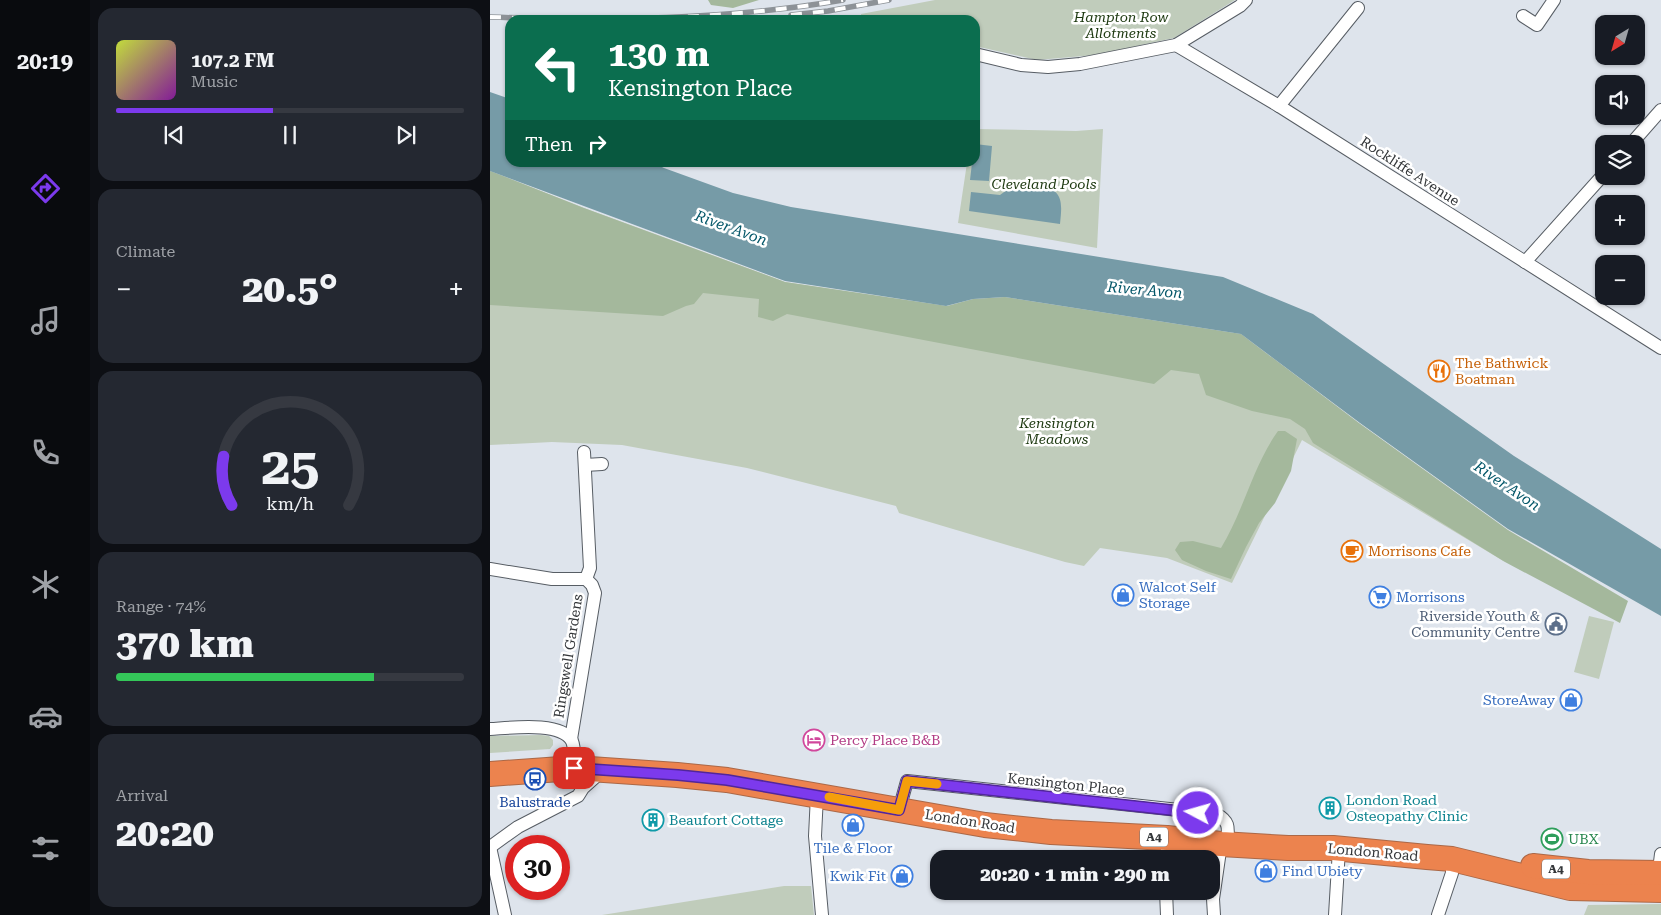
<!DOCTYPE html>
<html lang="en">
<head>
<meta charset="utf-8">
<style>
	body { margin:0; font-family:"Roboto Serif",serif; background:#242831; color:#f1f3f6; height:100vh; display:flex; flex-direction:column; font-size:19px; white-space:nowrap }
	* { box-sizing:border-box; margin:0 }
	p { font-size:16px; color:#9ea1a6 }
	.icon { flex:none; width:28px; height:28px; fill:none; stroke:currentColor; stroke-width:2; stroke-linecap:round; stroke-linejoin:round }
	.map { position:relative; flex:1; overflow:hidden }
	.panel { display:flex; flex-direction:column; gap:8px; padding:8px; background:#0d0f14; width:400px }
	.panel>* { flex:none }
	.banner { position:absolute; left:15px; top:15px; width:475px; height:152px; border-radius:15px; box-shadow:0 1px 4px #0004; background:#0b6e4f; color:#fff; overflow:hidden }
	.needle { width:32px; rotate:217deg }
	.tools { position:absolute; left:1105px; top:15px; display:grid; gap:10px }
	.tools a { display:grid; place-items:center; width:50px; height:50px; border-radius:10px; background:#171b24; box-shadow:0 1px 4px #0004; font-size:25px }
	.speed { position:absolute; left:15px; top:835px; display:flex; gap:10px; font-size:25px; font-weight:700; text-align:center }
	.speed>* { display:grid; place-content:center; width:65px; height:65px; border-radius:50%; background:#171b24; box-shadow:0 1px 4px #0004; line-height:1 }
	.speed .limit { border:8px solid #d22; background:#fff; color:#111 }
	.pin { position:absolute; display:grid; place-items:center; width:42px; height:42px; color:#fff; margin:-21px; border-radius:10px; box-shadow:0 2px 8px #0006 }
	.me { position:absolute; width:55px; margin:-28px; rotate:276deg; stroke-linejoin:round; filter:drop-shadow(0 0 4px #0008) }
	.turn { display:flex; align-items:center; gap:18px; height:105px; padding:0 20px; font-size:22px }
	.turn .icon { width:65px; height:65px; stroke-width:2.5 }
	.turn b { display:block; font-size:35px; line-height:42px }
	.then { display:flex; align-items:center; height:48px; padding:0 20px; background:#0003; gap:10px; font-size:19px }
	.big { font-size:38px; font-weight:800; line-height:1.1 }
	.panel .tile { flex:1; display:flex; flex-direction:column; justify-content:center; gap:8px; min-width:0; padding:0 18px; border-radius:15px; background:#242831 }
	.panel .dial { align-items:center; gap:0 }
	.dial svg { height:130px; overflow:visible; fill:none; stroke:#363941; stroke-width:7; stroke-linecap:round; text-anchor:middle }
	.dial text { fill:#f1f3f6; stroke:none }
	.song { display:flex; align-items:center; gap:15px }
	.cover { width:60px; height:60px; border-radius:8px; background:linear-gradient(135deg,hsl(70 70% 55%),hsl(290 70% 35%)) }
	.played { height:5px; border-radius:2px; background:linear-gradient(90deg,#7c3aed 45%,#363941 45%) }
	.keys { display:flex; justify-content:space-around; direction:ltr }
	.heat { display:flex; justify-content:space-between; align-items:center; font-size:28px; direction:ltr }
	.charge { height:8px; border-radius:4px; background:linear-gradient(90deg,#34c759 74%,#363941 0) }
	.trip { position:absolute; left:440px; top:850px; width:290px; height:50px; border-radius:15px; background:#171b24; box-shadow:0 1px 4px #0004; font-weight:800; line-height:50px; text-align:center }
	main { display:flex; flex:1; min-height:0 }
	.dock { display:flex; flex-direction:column; width:90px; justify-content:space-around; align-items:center; background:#090b0e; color:#9ea1a6 }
	.dock .icon { width:35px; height:35px }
	.dock .on { color:#7c3aed }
	.dock b { font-size:22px; color:#f1f3f6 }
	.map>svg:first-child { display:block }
	.green { fill:#c0ccbb }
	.forest { fill:#a4b89c }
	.water { fill:#769ba7 }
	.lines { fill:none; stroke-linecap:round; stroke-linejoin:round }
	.street-casing { stroke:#575d64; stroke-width:14 }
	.highway-casing { stroke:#ab6847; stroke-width:26 }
	.street { stroke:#fff; stroke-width:12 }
	.highway { stroke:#ec834e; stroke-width:24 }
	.rail-casing { stroke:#8d9297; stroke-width:5.5 }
	.rail { stroke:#fff; stroke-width:4; stroke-dasharray:11; stroke-linecap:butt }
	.route-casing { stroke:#51269a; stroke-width:12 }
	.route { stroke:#7c3aed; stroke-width:9 }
	.slow { stroke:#f59e0b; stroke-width:9 }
	.labels { text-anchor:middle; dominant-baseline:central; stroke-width:5; stroke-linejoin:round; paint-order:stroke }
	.shield { fill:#fff; stroke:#707274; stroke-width:1 }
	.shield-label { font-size:12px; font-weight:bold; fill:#333639 }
	.park-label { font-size:14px; font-style:italic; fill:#1c380f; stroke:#fff }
	.street-label { font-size:14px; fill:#333639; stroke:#fff }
	.food-label { font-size:14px; fill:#c56008; stroke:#fff; text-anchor:start }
	.shop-label { font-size:14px; fill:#366cbe; stroke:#fff; text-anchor:start }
	.service-label { font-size:14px; fill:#4e5e75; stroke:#fff; text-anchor:end }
	.hotel-label { font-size:14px; fill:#b23c85; stroke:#fff; text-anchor:start }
	.culture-label { font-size:14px; fill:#0d838f; stroke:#fff; text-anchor:start }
	.transit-label { font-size:14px; fill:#164399; stroke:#fff }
	.leisure-label { font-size:14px; fill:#27864d; stroke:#fff; text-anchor:start }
	.water-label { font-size:15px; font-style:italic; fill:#045769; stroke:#fff }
</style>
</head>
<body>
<main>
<nav class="dock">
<b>20:19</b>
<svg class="icon on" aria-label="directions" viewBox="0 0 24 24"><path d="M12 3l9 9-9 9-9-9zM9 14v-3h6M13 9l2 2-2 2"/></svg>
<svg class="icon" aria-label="music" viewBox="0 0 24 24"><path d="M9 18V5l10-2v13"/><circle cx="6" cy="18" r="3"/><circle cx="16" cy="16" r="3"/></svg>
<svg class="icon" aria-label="phone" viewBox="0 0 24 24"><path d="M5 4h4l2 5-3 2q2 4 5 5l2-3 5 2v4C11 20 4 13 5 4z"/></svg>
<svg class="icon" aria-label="climate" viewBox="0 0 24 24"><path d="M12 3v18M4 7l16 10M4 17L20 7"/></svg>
<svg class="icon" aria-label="car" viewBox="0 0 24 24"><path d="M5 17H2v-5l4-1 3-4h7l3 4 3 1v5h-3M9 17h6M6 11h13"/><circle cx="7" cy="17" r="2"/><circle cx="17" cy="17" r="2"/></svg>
<svg class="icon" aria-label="filters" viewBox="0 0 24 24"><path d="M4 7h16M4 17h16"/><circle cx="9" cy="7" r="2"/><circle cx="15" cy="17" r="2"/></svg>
</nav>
<section class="panel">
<div class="tile">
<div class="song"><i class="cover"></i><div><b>107.2 FM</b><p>Music</p></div></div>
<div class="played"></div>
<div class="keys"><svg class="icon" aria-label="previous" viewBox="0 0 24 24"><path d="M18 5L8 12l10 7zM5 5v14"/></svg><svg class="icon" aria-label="pause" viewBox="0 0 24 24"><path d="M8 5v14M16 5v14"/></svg><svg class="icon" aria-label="next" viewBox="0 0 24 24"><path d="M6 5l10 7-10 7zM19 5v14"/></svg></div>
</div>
<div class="tile"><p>Climate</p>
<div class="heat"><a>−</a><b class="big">20.5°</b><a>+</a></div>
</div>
<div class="tile dial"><svg viewBox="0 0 100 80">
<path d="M14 69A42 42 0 1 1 86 69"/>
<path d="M14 69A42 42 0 0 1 9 39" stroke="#7c3aed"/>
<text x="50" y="56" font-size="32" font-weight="700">25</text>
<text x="50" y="72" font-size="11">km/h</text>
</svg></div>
<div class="tile"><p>Range · 74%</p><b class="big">370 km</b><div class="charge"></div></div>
<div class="tile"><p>Arrival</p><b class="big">20:20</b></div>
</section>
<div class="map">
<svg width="1171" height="915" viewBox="0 0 1171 915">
	<rect width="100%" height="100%" fill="#dee4ec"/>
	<!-- green -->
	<g class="green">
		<path d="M445 0H745L684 38 605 55 547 60 485 46V20H387L371 16V14Z"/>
		<path d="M485 129 586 131 613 129 607 248 468 223 477 163 485 162Z"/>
		<path d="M0 171 94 208 295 282 458 307 751 334 1015 562 812 440 742 583 677 558 610 548 594 566 575 562 409 513 406 506 257 468 132 445 62 442 0 445Z"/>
		<path d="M1099 616 1124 622 1109 679 1084 672Z"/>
		<path d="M51 735 59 736 63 740V745L60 749 0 753V736Z"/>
		<path d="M294 886H321L324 915H112Z"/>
		<path d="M1171 904V915H1094L1098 905Z"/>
	</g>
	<!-- forest -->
	<g class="forest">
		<path d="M218 0H269L243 8 221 5Z"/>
		<path d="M0 171 94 208 295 282 457 306 483 299 515 297 751 334 869 423 1018 530 1138 601 1130 623 1015 562 823 443 815 429 800 419 762 411 716 395 709 374 681 370 664 384 297 314 283 321 268 317 269 299 213 293 204 304 196 306 173 316 0 305Z"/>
		<path d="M788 431H795L807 439 801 471 785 503 769 523 756 547 741 579 716 571 692 560 685 550 690 542 703 541 731 548C754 510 763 466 788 431Z"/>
	</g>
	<!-- water -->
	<g class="water">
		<path d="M0 92 20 99V162L164 163 174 168 243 193 301 207 733 277 823 314 1024 456 1171 549V616L1018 529 870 423 751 334 515 297 483 299 456 306 295 281 0 171Z"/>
		<path d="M485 144 502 146 499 181 480 180 482 163 485 162Z"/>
		<path d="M544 181C572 191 573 197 570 224L479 211 481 192 510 195C521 187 531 183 544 181Z"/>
	</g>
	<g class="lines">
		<!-- street casing -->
		<g class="street-casing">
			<g id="street">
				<path d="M1033 16 1047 25 1064 0"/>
				<path d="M686 45 789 106 1171 348"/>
				<path d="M485 54 531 65 558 67 590 64 686 45 750 6 756 0"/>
				<path d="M789 106 868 8"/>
				<path d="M1141 144 1171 110"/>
				<path d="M1035 262 1114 174"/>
				<path d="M94 452 100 568 96 579"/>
				<path d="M95 465 112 464"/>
				<path d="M0 569 62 579H96L102 585 105 593 81 739"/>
				<path d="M0 729C20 728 71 721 82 741 85 748 84 760 85 768"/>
				<path d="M327 795 325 836 332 915"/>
				<path d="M409 810 417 781 726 814C741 822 738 829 737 844"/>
				<path d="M0 847 28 827 88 796 93 788 112 771"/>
				<path d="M0 847 15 915"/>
				<path d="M677 859V838"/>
				<path d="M1168 878 1171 854"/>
				<path d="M676 891 677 915"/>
				<path d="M724 915 723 899 731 844"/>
				<path d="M845 915 849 849"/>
				<path d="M948 915 962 873V859"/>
			</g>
		</g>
		<!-- highway casing -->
		<g class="highway-casing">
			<g id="highway">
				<path d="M0 774 85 768 187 775 237 780 495 825 561 832 677 838 731 844 798 848H843L937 857 962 859 1080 888 1171 890"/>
				<path d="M1043 866 1098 872 1171 873"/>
			</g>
		</g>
		<!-- street -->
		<use href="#street" class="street"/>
		<!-- highway -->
		<use href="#highway" class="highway"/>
		<!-- rail casing -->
		<g class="rail-casing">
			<g id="rail">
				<path d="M301 15 338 11 399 0"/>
				<path d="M0 17C117 21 237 20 353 0"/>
				<path d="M248 20 266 18"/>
			</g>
		</g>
		<!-- rail -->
		<use href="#rail" class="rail"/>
	</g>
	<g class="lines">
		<!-- route casing -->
		<g class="route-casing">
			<path id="route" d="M84 768 188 775 237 780 409 810 417 781 708 813"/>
		</g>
		<!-- route -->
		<use href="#route" class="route"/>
		<!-- slow -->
		<path class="slow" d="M339 797 409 810 417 781 447 784"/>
	</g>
	<!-- icons -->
	<defs>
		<g id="restaurant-ring" transform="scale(1.125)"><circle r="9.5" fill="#fff" stroke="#e8710a" stroke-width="1.5"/><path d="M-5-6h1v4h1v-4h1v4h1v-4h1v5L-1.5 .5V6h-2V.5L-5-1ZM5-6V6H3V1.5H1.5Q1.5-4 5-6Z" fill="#e8710a"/></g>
		<g id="cafe-ring" transform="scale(1.125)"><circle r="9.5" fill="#fff" stroke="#e8710a" stroke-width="1.5"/><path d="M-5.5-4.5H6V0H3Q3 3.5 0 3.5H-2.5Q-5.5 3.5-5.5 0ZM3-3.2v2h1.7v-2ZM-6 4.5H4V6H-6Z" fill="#e8710a"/></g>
		<g id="shop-ring" transform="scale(1.125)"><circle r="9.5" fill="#fff" stroke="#3f7fe0" stroke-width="1.5"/><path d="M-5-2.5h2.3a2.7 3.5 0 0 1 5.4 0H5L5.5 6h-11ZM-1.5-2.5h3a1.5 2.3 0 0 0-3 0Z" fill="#3f7fe0"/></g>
		<g id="supermarket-ring" transform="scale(1.125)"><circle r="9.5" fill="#fff" stroke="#3f7fe0" stroke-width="1.5"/><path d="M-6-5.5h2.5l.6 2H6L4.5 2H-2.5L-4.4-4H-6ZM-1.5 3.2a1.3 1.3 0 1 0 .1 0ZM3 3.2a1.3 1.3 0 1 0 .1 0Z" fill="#3f7fe0"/></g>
		<g id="civic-ring" transform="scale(1.125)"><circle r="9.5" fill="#fff" stroke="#5c6f8a" stroke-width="1.5"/><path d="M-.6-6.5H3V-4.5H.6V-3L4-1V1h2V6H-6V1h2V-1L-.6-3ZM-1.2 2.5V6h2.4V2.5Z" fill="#5c6f8a"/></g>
		<g id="hotel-ring" transform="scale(1.125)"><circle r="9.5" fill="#fff" stroke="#d1479c" stroke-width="1.5"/><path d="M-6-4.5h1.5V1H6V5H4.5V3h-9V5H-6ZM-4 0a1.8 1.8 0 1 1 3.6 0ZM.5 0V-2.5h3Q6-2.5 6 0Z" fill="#d1479c"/></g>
		<g id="bus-ring" transform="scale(1.125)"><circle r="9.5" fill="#fff" stroke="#1a4fb4" stroke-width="1.5"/><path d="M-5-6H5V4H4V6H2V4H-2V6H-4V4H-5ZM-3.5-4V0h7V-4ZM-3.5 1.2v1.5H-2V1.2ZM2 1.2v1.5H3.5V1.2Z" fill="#1a4fb4"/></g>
		<g id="building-ring" transform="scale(1.125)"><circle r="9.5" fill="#fff" stroke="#0f9aa8" stroke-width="1.5"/><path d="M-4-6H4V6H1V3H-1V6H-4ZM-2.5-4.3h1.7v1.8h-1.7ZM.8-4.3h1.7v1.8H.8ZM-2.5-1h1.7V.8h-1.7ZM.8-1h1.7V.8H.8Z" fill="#0f9aa8"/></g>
		<g id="stadium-ring" transform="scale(1.125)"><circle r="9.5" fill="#fff" stroke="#2e9e5b" stroke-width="1.5"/><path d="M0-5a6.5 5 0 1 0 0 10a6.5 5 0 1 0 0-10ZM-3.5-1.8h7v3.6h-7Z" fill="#2e9e5b"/></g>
	</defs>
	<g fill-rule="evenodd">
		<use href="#restaurant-ring" x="949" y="371"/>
		<use href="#cafe-ring" x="862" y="551"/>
		<use href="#shop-ring" x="633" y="595"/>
		<use href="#supermarket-ring" x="890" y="597"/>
		<use href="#civic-ring" x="1066" y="624"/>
		<use href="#shop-ring" x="1081" y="700"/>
		<use href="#hotel-ring" x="324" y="740"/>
		<use href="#bus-ring" x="45" y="779"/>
		<use href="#building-ring" x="840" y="808"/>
		<use href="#building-ring" x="163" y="820"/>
		<use href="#shop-ring" x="363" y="825"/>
		<use href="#stadium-ring" x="1062" y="839"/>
		<use href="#shop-ring" x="776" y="871"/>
		<use href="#shop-ring" x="412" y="876"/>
	</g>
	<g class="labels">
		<!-- shield labels -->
		<g class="shield">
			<rect x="650" y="827.5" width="28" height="19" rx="4"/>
			<rect x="1052" y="859.5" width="28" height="19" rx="4"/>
		</g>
		<g class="shield-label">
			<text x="664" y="837">A4</text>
			<text x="1066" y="869">A4</text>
		</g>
		<!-- park labels -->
		<g class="park-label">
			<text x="631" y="17">Hampton Row<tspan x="631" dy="16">Allotments</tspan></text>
			<text x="554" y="184">Cleveland Pools</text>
			<text x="567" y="423">Kensington<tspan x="567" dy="16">Meadows</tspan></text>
		</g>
		<!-- street labels -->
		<g class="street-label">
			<text transform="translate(920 171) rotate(33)">Rockliffe Avenue</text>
			<text transform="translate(78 656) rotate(-81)">Ringswell Gardens</text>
			<text transform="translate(576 784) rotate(6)">Kensington Place</text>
			<text transform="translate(480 821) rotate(9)">London Road</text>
			<text transform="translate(883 852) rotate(5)">London Road</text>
		</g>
		<!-- food labels -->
		<g class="food-label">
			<text x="965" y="363">The Bathwick<tspan x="965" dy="16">Boatman</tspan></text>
			<text x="878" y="551">Morrisons Cafe</text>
		</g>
		<!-- shop labels -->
		<g class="shop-label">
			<text x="649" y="587">Walcot Self<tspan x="649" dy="16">Storage</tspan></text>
			<text x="906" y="597">Morrisons</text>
			<text x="1065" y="700" text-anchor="end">StoreAway</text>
			<text x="363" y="848" text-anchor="middle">Tile &amp; Floor</text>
			<text x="792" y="871">Find Ubiety</text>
			<text x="396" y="876" text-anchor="end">Kwik Fit</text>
		</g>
		<!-- service labels -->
		<g class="service-label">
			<text x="1050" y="616">Riverside Youth &amp;<tspan x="1050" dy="16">Community Centre</tspan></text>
		</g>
		<!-- hotel labels -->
		<g class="hotel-label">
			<text x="340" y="740">Percy Place B&amp;B</text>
		</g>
		<!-- culture labels -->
		<g class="culture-label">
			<text x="856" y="800">London Road<tspan x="856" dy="16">Osteopathy Clinic</tspan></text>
			<text x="179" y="820">Beaufort Cottage</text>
		</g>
		<!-- transit labels -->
		<g class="transit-label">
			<text x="45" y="802">Balustrade</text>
		</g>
		<!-- leisure labels -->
		<g class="leisure-label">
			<text x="1078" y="839">UBX</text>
		</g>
		<!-- water labels -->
		<g class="water-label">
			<text transform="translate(241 228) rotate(20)">River Avon</text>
			<text transform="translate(655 290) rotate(5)">River Avon</text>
			<text transform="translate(1017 486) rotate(34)">River Avon</text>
		</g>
	</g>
</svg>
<div class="tools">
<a><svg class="needle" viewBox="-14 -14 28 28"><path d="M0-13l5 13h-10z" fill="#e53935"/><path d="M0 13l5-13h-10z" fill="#9ea1a6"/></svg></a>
<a><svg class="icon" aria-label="sound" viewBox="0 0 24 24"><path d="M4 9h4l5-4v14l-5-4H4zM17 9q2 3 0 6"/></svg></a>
<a><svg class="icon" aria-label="layers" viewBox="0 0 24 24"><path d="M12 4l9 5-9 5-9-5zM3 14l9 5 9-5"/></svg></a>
<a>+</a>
<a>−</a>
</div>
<div class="speed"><div class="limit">30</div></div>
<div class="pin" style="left:84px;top:768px;background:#d93025"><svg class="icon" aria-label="arrive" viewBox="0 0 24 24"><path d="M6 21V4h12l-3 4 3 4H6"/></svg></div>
<svg class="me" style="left:708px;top:813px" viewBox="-20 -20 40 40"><circle r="17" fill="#7c3aed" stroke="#fff" stroke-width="3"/><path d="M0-11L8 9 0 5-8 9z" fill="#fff"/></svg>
<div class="trip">20:20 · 1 min · 290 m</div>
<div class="banner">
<div class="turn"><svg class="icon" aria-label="left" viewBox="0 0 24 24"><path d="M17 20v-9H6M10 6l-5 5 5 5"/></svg><div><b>130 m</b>Kensington Place</div></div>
<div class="then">Then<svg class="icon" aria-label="right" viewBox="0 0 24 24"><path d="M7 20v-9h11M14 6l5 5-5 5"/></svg></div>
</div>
</div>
</main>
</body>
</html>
